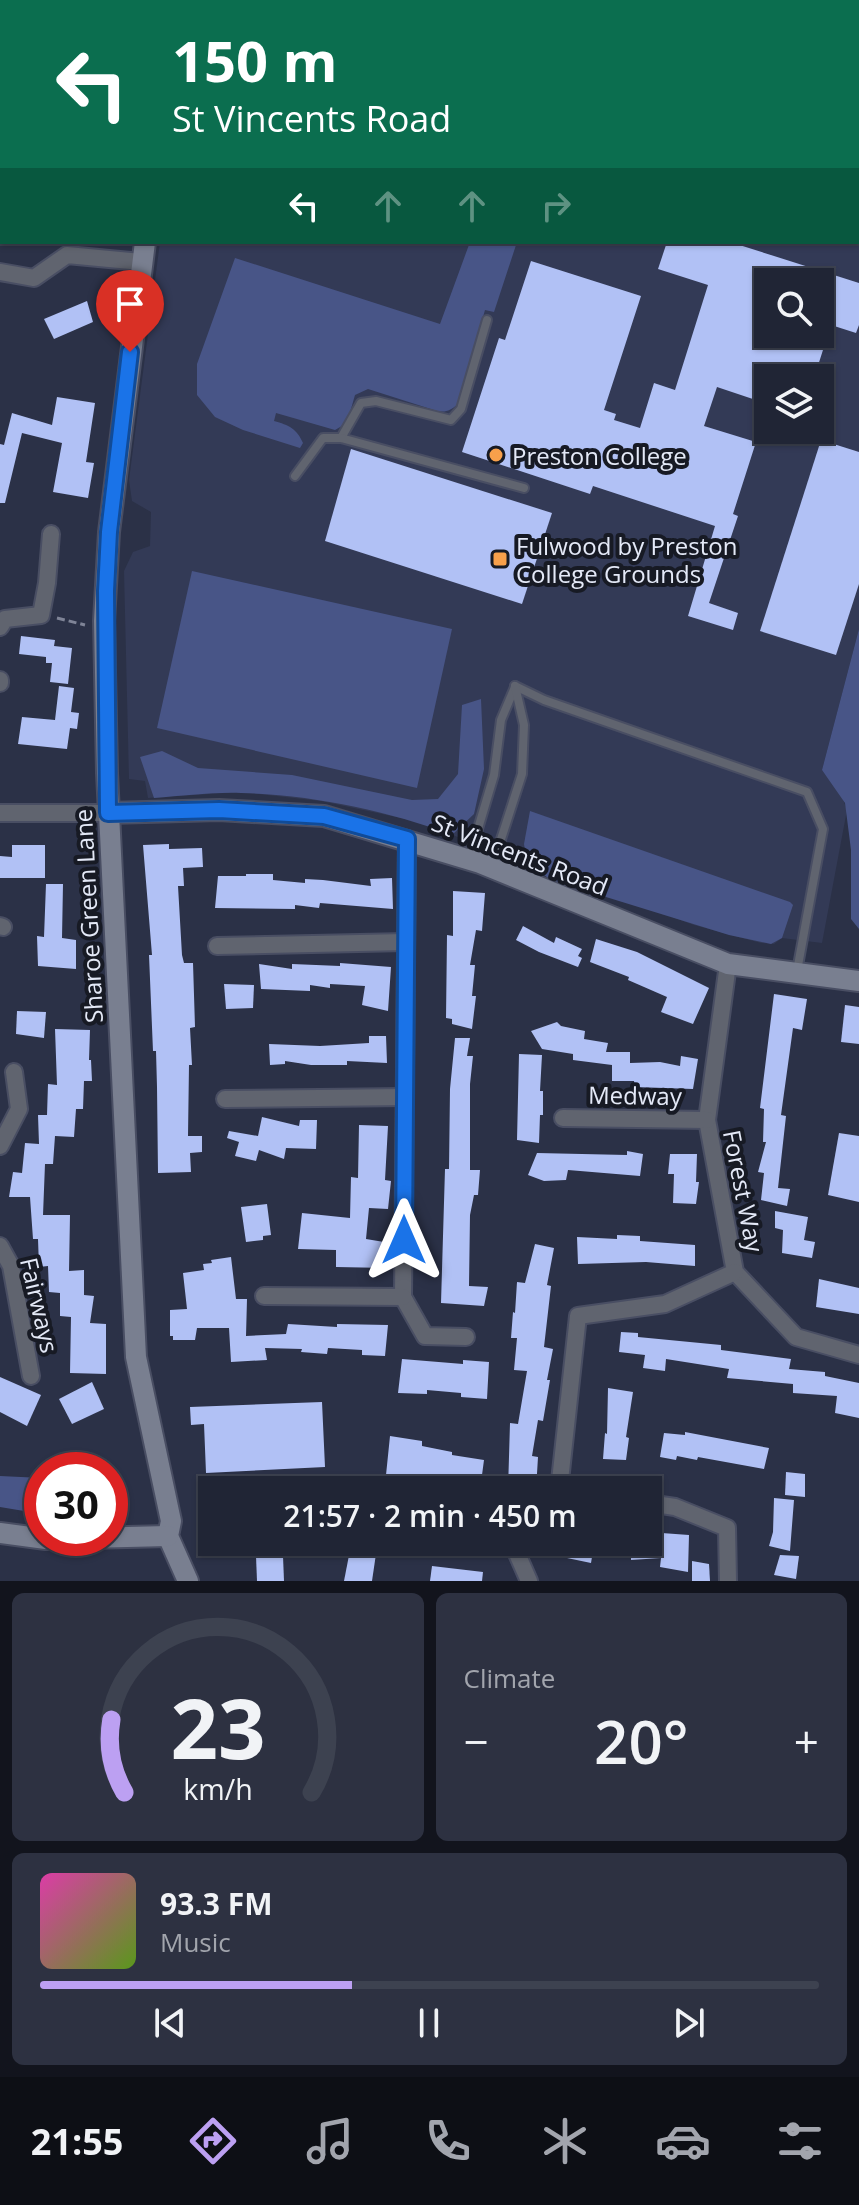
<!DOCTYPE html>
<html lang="en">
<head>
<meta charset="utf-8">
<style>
	body { margin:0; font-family:"Open Sans",sans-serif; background:#2d3141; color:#f1f3f6; height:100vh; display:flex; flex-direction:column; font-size:30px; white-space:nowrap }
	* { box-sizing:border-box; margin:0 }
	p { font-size:26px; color:#a2a5ad }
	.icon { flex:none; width:44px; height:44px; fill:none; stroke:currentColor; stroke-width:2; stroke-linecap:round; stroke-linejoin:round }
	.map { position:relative; height:1581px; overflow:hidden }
	.sheet { display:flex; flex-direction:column; gap:12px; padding:12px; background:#12141d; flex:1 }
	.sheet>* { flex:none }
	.guide { position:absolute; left:0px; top:0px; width:860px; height:244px; box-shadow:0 2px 6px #0004,0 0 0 2px #3d4250; background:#0b6e4f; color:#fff; overflow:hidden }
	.buttons { position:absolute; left:754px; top:268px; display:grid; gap:16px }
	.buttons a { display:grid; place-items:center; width:80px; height:80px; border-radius:0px; background:#202535; box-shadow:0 2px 6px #0004,0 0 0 2px #3d4250; font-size:40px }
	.speed { position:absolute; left:24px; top:1452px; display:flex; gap:16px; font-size:40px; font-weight:700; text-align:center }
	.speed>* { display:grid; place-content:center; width:104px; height:104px; border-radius:50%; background:#202535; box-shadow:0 2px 6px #0004,0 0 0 2px #3d4250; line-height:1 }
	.speed .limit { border:12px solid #d22; background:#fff; color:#111 }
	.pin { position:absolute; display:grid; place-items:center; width:68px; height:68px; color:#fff; margin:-82px -34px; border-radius:50% 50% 50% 0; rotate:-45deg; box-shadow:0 0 8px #0007 }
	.pin .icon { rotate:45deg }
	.me { position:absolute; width:88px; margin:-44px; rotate:0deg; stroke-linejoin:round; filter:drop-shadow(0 0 6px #0008) }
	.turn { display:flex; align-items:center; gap:28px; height:168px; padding:0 40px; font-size:36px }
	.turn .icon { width:104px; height:104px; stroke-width:2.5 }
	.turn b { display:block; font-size:56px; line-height:68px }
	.lanes { display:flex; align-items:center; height:76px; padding:0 40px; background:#0003; justify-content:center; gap:40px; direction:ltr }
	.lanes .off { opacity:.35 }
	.big { font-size:60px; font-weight:600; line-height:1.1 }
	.sheet .tile { flex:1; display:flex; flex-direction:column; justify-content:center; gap:12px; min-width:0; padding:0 28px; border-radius:12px; background:#2d3141 }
	.sheet .dial { align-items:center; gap:0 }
	.dial svg { height:208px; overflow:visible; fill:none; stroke:#3d4250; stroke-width:7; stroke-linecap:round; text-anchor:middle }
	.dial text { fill:#f1f3f6; stroke:none }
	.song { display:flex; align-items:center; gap:24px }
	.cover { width:96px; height:96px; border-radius:12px; background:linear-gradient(135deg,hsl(320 70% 55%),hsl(90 70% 35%)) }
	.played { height:8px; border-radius:4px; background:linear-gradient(90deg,#bca0f2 40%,#3d4250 40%) }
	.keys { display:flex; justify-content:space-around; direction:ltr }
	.heat { display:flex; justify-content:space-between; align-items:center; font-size:44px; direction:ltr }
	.sheet .tiles { flex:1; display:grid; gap:12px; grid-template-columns:1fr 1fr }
	.tile:last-child { grid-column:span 2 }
	.trip { position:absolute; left:198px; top:1476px; width:464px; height:80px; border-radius:0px; background:#202535; box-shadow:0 2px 6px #0004,0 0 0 2px #3d4250; font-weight:600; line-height:80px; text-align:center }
	.menu { display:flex; height:128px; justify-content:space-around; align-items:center; background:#0d0f15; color:#a2a5ad }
	.menu .icon { width:56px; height:56px }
	.menu .current { color:#bca0f2 }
	.menu b { font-size:36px; color:#f1f3f6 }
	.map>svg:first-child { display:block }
	.built { fill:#333a56; fill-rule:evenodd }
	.green { fill:#485587 }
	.building { fill:#b1c1f5; fill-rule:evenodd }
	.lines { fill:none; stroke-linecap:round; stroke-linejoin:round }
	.lane-casing { stroke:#494e63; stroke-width:12 }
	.street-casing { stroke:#494e63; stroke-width:20 }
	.secondary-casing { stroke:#494e63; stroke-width:24 }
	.path { stroke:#7f8497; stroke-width:3; stroke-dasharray:8 4; stroke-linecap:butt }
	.lane { stroke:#60646f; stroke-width:8 }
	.street { stroke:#60646f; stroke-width:16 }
	.secondary { stroke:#797f90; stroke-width:20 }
	.route-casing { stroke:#114b97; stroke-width:20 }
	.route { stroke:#1a73e8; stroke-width:14 }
	.poi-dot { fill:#f8a04b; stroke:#171a24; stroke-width:3 }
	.labels { text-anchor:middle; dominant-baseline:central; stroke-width:8; stroke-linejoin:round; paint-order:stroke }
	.poi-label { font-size:24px; fill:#e4e9f7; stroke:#171a24; text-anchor:start }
	.street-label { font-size:24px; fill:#e4e9f7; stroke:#171a24 }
</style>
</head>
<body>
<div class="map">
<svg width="859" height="1581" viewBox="0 0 859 1581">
	<rect width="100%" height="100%" fill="#2b3147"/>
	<!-- built -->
	<path class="built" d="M253 0H859V629L822 770 841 794 847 810 822 943 782 938 774 944 761 943 694 925 415 821 321 801 240 792 148 798 145 781 129 779 124 571 133 552 150 546 151 512 132 501 129 480 160 242H858V2H252ZM768 282H820V334H768ZM768 378H820V430H768Z"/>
	<!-- green -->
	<g class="green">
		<path d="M360 0H769V2H366Z"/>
		<path d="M470 242H517L494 312 485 310 458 404C451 410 446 413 437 411L368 389 355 395 347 423 335 430 276 413 274 421C289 425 297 429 303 443L300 448 243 430 215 417 197 395V364L235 258 440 324Z"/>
		<path d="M192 571 452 629 417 788 157 728Z"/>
		<path d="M859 629V929L851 919V850L845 803 822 770Z"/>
		<path d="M481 699 484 769 474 814 452 835C386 810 312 795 241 793 212 792 183 796 154 798L140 757 162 751 198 768 292 775 412 800 438 799 458 774 462 705Z"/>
		<path d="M530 811 790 902 793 905 782 938 771 944 729 935 551 880 527 863 524 844Z"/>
		<path d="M0 1476 42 1478V1514L0 1507Z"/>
	</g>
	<!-- building -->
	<g class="building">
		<path d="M667 242H730L859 283V325L856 333 831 325 814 378H768V404L717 387 704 426 756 442 733 514 738 516 709 603 738 613 733 630 688 616 715 526 593 486 590 494 462 452 499 338 505 340 531 261 641 296 604 410 616 414 614 420 640 428 654 383 675 390 708 285 658 269ZM768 282H820V334H768Z"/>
		<path d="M87 301 93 322 54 339 44 319Z"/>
		<path d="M57 397 95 403 86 462 94 463 88 498 53 492 62 443 22 433 5 503H0V444L4 445 12 413 52 425Z"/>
		<path d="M821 440 859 452V584L836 655 760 631Z"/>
		<path d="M351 449 552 513 522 604 325 541Z"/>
		<path d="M21 636 55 640 54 646 72 648 68 684 50 682 52 663H46V657L19 654Z"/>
		<path d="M59 686 74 688 71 712 79 713 77 729 70 728 67 749 18 744 22 717 55 720Z"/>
		<path d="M169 844V849L202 848 203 867 183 868 184 886H178L182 955 184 963H193L195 1027 190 1028 192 1065H189L188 1136H202V1152L190 1153 191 1172 158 1173 157 1087 156 1051H153L149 955H152L143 845Z"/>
		<path d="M12 845H45V878H0V856L12 857Z"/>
		<path d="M246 874H273V880L305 883V879L323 880 371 886 370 879 392 878 393 909 320 903 319 908 295 905V909L215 908 218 876H246Z"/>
		<path d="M46 884H63L62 938 76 940V969L38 966 37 936 44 937Z"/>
		<path d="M453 891 485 893 482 931 476 930 470 965H475L472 996H476L472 1029 452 1024V1019L446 1018 447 935 453 936Z"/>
		<path d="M523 926 554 943 556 937 582 949 578 956 582 958 578 967 539 952 516 940Z"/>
		<path d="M596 939 637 952 709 988 693 1024 661 1012 667 997 628 980 629 977 590 962Z"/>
		<path d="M340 963 391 967 388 1011 362 1005 365 986 330 984V988L310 985V991L261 989 259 964 292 969V964L340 966Z"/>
		<path d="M224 984 254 985 253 1008 226 1009Z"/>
		<path d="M774 994 807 999 802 1030 793 1028 781 1115 786 1116 778 1188 790 1189 787 1206 761 1200 764 1173 758 1172 766 1142H763L764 1109 760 1108Z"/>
		<path d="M845 1005 859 1007V1044L841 1042Z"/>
		<path d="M17 1011 46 1012 44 1038 16 1034Z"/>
		<path d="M557 1022 561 1026 585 1031 584 1039 608 1043 606 1052H630V1063L660 1062 680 1066 681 1056 698 1059 693 1089 635 1087 634 1081H612V1065L573 1060V1054L542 1049 531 1031Z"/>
		<path d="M55 1029 90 1030 89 1060H91L92 1081H84L83 1109H76L74 1137 55 1136 53 1164H45L43 1215H70L69 1271 84 1270V1295L94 1296 90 1323 106 1324V1374L70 1373 71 1317 60 1316V1293L49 1292 48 1266 39 1267 38 1239H33L30 1197H9L13 1172 22 1173 25 1143 39 1144 38 1115H47L48 1084 57 1085Z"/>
		<path d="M369 1036H386L387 1063 347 1061V1065H311L285 1061V1064L270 1065 269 1044 320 1046 369 1043Z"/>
		<path d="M455 1038H470L467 1056H473L470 1084V1170H480L478 1195H474L470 1215 469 1286 488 1287 484 1306 441 1303 445 1169H449L450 1089Z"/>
		<path d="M519 1054 542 1055 540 1091H543V1115H540L539 1143 517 1140Z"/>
		<path d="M262 1117 299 1126 300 1120H317L316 1149 286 1148 284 1159 259 1150 256 1161 235 1156 239 1142 227 1138 229 1131 258 1136Z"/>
		<path d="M359 1125 388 1126 385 1180 391 1181 388 1209 369 1208 366 1239 390 1243 388 1268 336 1267V1250L298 1249 302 1213 350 1218 351 1177 358 1178Z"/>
		<path d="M839 1133 859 1136V1202L828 1195Z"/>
		<path d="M627 1151 643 1154 640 1176 568 1170 566 1180 544 1181 528 1175 537 1153 627 1155Z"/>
		<path d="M670 1154H697L696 1182H699L696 1204 673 1203 674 1174H668Z"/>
		<path d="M267 1204 271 1235 263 1236V1240L246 1242 241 1207Z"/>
		<path d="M775 1211 808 1217 804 1240 815 1242 812 1258 782 1253 783 1230 775 1228Z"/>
		<path d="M617 1235 640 1236V1241L695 1245V1266L646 1262 578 1264 577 1237 617 1239Z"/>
		<path d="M535 1244 554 1248 547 1285 551 1286 544 1347 553 1349 547 1380H550L543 1421 538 1420 532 1456 538 1457 536 1490H508L510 1423 518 1424 527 1371 514 1370 517 1338H511L513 1312 515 1313 517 1282 525 1283Z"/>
		<path d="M231 1257 236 1299H247L246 1336 286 1334 288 1324 337 1327V1324L388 1325 385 1356 362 1355V1350L328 1348 327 1354 301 1352 302 1349 265 1348 267 1360 231 1362 229 1328H197L195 1340H173V1336H170V1310L187 1309 183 1273 204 1270 203 1264 212 1263 211 1260Z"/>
		<path d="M819 1279 859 1288V1314L816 1307Z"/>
		<path d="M621 1332 638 1333V1337L721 1345V1350L791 1359 789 1369 825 1372V1376L859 1383V1418L835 1413 837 1396 793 1393V1384L727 1378 729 1369 666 1359 665 1371 643 1368 645 1355 619 1352Z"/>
		<path d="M402 1359 463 1364V1360L489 1362 487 1399 461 1397V1393L427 1390V1394L398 1393Z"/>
		<path d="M0 1377 41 1395 27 1426 0 1412Z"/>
		<path d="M92 1382 104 1409 72 1424 59 1399Z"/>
		<path d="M608 1388 633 1392 626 1437 629 1438 626 1460 603 1459 605 1433 607 1434Z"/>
		<path d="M322 1402 325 1467 206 1473 204 1424 191 1425 190 1407Z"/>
		<path d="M685 1432 769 1448 764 1469 698 1457 697 1460 677 1456 676 1460 660 1457 664 1433 685 1435Z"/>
		<path d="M390 1436 422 1441V1446L452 1452V1455L484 1460 480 1490H457V1487L386 1475Z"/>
		<path d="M786 1472 805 1474V1497L785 1495Z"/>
		<path d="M774 1498 794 1500 790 1551 769 1546 773 1532Z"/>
		<path d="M648 1532 689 1535 688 1572 660 1567 661 1558 631 1560V1557L593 1551 591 1563 567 1558 571 1542H648Z"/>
		<path d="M351 1545 377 1547 372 1581H344Z"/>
		<path d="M780 1555 799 1556 796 1579 774 1575Z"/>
		<path d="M256 1556H283L284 1581H257Z"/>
		<path d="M692 1561 709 1564 710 1581H692Z"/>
		<path d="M432 1566 483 1572 482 1581H430Z"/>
	</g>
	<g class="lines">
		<!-- lane casing -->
		<g class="lane-casing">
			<g id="lane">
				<path d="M341 438 361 403 376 401 451 420 461 409 487 320"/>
				<path d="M295 476 323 438H341L524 488"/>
				<path d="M515 686 544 700 807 792 823 829 797 971"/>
				<path d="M469 859 494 775 501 720 515 687"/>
				<path d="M492 867 522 774 524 725 515 686"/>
			</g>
		</g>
		<!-- street casing -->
		<g class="street-casing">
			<g id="street">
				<path d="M0 272 34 278 67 255 141 262"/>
				<path d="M0 627 5 619 41 615 47 583 51 534"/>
				<path d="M0 680V683"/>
				<path d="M0 813H108"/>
				<path d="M407 839 403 1297 425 1336 466 1337"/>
				<path d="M0 926 3 927"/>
				<path d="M217 946 406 942"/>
				<path d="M728 964 707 1120 735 1272 796 1337 859 1355"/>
				<path d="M225 1099 405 1097"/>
				<path d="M563 1118 707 1120"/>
				<path d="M0 1146 19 1109 14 1072"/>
				<path d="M0 1246 11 1266 31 1376"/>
				<path d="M264 1296 403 1297"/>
				<path d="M559 1490 578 1316 665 1304 735 1272"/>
				<path d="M648 1503 675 1507 727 1528 728 1581"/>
				<path d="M492 1542 515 1549 529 1581"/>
			</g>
		</g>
		<!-- secondary casing -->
		<g class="secondary-casing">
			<g id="secondary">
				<path d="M239 2 240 0"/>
				<path d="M145 242 109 532 104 621 107 773 136 1357 171 1521 168 1536 188 1581"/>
				<path d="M108 813 219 810 324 816 480 863 728 964 859 981"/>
				<path d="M0 1533 46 1539 168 1536"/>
			</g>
		</g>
		<!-- path -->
		<g class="path">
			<path d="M46 2 52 0"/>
			<path d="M197 2 198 0"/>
			<path d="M0 24 2 22"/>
			<path d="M57 618 85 625"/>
		</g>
		<!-- lane -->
		<use href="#lane" class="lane"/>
		<!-- street -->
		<use href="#street" class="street"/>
		<!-- secondary -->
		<use href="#secondary" class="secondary"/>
	</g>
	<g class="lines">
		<!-- route casing -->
		<g class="route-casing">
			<path id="route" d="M130 352 109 532 106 591 108 813 219 810 324 816 407 839 404 1240"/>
		</g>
		<!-- route -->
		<use href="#route" class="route"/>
	</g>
	<!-- markers -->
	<g class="poi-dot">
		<circle cx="496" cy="455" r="8"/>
		<rect x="492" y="551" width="16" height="16" rx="4"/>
	</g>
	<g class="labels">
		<!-- poi labels -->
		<g class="poi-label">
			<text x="512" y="455">Preston College</text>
			<text x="516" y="545">Fulwood by Preston<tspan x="516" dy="28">College Grounds</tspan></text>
		</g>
		<!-- street labels -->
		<g class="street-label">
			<text transform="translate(520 854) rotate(21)">St Vincents Road</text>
			<text transform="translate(88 916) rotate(-93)">Sharoe Green Lane</text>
			<text transform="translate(635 1095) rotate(1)">Medway</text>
			<text transform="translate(744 1191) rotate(79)">Forest Way</text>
			<text transform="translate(40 1305) rotate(77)">Fairways</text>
		</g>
	</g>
</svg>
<div class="buttons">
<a><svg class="icon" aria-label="search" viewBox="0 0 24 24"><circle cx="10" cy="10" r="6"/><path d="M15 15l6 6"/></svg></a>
<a><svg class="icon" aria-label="layers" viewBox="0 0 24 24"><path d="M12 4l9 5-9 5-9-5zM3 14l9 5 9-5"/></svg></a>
</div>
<div class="speed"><div class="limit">30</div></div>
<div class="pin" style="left:130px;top:352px;background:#d93025"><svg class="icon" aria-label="arrive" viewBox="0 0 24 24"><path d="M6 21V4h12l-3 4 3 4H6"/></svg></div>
<svg class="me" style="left:404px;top:1240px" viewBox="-20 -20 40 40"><path d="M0-17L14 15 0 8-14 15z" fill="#1a73e8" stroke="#fff" stroke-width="4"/></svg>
<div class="trip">21:57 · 2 min · 450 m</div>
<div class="guide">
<div class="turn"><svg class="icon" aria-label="left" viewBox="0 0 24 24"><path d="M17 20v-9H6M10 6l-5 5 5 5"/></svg><div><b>150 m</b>St Vincents Road</div></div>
<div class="lanes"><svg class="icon" aria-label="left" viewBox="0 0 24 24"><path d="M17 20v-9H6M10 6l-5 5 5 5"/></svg><svg class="icon off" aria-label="ahead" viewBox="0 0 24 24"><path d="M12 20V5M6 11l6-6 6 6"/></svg><svg class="icon off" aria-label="ahead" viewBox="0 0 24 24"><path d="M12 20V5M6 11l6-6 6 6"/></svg><svg class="icon off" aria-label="right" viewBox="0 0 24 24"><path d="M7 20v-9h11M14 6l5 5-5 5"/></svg></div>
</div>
</div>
<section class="sheet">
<div class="tiles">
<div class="tile dial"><svg viewBox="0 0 100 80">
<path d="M14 69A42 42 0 1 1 86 69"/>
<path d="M14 69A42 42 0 0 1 9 41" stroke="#bca0f2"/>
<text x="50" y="56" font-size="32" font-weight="700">23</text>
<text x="50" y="72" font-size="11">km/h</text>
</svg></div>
<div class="tile"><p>Climate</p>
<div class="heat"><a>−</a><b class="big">20°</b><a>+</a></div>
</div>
<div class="tile">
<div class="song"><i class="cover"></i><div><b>93.3 FM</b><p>Music</p></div></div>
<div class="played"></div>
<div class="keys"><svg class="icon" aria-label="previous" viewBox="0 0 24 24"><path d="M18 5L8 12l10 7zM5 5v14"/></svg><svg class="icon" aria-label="pause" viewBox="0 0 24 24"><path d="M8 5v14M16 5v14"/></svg><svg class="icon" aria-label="next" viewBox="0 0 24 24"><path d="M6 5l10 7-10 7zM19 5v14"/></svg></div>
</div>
</div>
</section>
<nav class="menu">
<b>21:55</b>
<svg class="icon current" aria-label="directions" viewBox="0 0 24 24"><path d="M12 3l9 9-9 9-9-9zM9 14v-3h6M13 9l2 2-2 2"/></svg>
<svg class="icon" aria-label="music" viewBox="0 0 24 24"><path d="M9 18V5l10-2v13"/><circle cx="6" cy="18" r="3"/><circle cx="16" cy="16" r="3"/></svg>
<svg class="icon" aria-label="phone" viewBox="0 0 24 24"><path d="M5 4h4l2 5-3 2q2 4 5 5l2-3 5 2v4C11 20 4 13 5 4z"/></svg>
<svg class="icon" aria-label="climate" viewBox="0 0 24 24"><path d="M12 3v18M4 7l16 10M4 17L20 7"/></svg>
<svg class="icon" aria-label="car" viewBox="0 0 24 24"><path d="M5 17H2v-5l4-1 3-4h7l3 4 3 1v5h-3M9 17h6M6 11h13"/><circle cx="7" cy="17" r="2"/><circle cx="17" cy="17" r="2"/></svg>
<svg class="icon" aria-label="filters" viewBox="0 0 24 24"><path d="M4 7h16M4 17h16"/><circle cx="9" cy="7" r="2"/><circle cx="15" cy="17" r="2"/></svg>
</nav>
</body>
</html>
